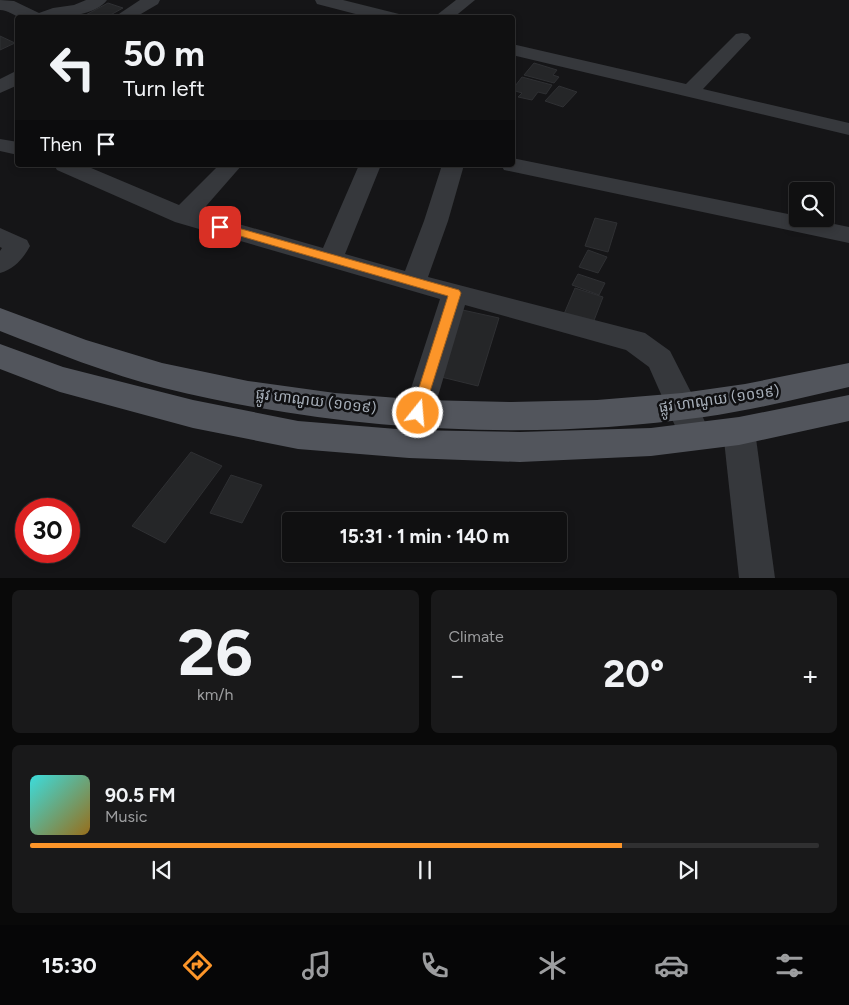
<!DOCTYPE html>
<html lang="en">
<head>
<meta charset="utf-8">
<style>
	body { margin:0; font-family:Figtree,"Noto Sans Khmer",sans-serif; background:#19191a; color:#f1f3f6; height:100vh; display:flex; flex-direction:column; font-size:19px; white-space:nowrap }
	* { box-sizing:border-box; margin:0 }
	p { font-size:16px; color:#9c9d9f }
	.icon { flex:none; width:28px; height:28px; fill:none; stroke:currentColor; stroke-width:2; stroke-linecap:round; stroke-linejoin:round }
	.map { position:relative; height:578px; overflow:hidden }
	.panel { display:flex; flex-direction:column; gap:12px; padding:12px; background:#090909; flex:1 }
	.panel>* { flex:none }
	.hud { position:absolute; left:15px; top:15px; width:500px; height:152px; border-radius:5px; box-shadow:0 2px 8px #0003,0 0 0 1px #303031; background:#101011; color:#f1f3f6; overflow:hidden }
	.tools { position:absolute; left:789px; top:182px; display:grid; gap:10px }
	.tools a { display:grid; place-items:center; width:45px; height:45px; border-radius:5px; background:#101011; box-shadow:0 2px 8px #0003,0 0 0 1px #303031; font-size:25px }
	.speed { position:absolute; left:15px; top:498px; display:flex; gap:10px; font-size:25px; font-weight:700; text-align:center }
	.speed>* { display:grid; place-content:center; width:65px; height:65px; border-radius:50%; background:#101011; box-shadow:0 2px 8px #0003,0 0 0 1px #303031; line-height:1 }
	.speed .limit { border:8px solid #d22; background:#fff; color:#111 }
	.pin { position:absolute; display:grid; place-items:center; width:42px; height:42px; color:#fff; margin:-21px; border-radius:10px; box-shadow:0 2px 8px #0006 }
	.me { position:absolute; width:55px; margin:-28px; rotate:17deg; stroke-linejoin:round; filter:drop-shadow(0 0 4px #0008) }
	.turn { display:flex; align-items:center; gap:18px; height:105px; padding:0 25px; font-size:22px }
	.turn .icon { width:65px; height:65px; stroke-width:2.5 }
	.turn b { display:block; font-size:35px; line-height:42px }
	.then { display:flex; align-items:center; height:48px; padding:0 25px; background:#0003; gap:10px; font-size:19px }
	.big { font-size:38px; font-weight:700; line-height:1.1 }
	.panel .card { flex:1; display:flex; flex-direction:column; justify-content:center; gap:8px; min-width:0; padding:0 18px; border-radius:8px; background:#19191a }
	.panel .dial { align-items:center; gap:0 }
	.dial b { font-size:65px; line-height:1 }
	.song { display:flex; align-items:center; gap:15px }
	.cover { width:60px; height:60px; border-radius:8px; background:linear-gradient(135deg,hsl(180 70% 55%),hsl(40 70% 35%)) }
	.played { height:5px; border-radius:2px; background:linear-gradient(90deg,#fc9529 75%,#303031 75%) }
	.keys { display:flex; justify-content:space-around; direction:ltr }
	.heat { display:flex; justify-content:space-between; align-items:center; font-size:28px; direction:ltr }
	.panel .tiles { flex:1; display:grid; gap:12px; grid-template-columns:1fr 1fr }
	.card:last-child { grid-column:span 2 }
	.trip { position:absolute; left:282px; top:512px; width:285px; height:50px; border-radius:5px; background:#101011; box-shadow:0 2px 8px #0003,0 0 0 1px #303031; font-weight:700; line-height:50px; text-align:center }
	.tab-bar { display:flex; height:80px; justify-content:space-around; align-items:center; background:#060607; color:#9c9d9f }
	.tab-bar .icon { width:35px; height:35px }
	.tab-bar .on { color:#fc9529 }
	.tab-bar b { font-size:22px; color:#f1f3f6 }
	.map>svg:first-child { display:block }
	.building { fill:#252628; stroke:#2f3033 }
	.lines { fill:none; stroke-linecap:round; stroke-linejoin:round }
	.minor { fill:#36383c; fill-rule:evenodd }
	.major { fill:#52555c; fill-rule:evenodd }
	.route { fill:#fc9529; stroke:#a4611b }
	.labels { text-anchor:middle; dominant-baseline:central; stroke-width:5; stroke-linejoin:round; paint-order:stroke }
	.street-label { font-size:15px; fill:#a6aeb8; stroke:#101012 }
</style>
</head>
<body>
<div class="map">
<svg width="849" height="578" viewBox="0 0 849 578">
	<rect width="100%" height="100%" fill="#151517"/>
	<!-- building -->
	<g class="building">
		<path d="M108 3 123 8 105 18H80Z"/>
		<path d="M0 36 15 43 0 50Z"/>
		<path d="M534 63 557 70 553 75 559 77 554 83 524 75Z"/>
		<path d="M522 77 552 85 546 94 538 92 532 100 518 97 522 93 512 90Z"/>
		<path d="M559 86 577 92 563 107 545 101Z"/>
		<path d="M595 218 617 223 608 252 585 246Z"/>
		<path d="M588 250 607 257 598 273 579 267Z"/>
		<path d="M578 274 605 283 599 295 572 285Z"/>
		<path d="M575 288 603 297 593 323 564 314Z"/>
		<path d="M458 309 499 318 478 386 433 375Z"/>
		<path d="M191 452 222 466 165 543 132 526Z"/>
		<path d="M231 475 262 485 242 523 210 513Z"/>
	</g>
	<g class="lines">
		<!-- minor -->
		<g class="minor">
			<path d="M0 0 14 1 39 13 53 8 74 5 86 0H107C95 18 42 21 22 18 14 16 8 10 0 10Z"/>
			<path d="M140 0H160L158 4 134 18H113Z"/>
			<path d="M315 0H343L399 14 401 18H371L317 4Z"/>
			<path d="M456 0H475L453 18H433Z"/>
			<path d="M742 33 748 34 751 38 703 89 849 123V135L512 55V44L686 84 736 34Z"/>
			<path d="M18 70V85L0 93V79Z"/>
			<path d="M0 139 18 142V155L0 151Z"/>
			<path d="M512 158 798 216V219H810L849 227V243L504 170 501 165H512Z"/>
			<path d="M54 165H84L179 205 219 165H242L200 213 323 248 359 165H381L345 254 405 271 424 221 442 165H464L448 221 428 277 645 333 670 351 698 406 711 436 706 446 695 450 684 446 649 367 626 350 465 305 433 413 429 422 418 426 407 422 403 413 440 299 175 222 57 170Z"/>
			<path d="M0 228 27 240 30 246C23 259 14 269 0 273V251L2 248 0 247Z"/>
			<path d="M739 418 750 422 755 431 775 578H739L723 431 728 422Z"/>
		</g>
		<!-- major -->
		<g class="major">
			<path d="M0 308 86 340 162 363 248 381 335 393 423 400 511 402 597 400 682 393 745 384 849 363V387C801 398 753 410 704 417 525 442 339 431 164 388 108 374 54 352 0 331Z"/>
			<path d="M0 344 63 367 193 400 298 421 409 430 520 432 651 428 739 417 849 395V421L739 445 651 456 520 462 409 458 298 449 193 428 60 392 0 369Z"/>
		</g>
	</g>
	<!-- route -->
	<path class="route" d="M220 223 459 290 461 293 422 417 418 418 413 417 411 413 448 296 216 229 215 227Z"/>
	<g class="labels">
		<!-- street labels -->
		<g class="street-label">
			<text transform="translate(719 399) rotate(-8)">ផ្លូវ ហាណូយ (១០១៩)</text>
			<text transform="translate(316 401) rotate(7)">ផ្លូវ ហាណូយ (១០១៩)</text>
		</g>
	</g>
</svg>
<div class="tools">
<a><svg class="icon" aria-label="search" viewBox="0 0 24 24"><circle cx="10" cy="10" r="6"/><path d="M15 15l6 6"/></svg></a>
</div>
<div class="speed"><div class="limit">30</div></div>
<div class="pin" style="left:220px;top:227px;background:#d93025"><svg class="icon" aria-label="arrive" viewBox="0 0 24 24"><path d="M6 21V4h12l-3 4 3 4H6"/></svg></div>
<svg class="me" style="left:418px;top:413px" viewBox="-20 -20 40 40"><circle r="17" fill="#fc9529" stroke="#fff" stroke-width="3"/><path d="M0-11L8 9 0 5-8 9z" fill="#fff"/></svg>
<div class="trip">15:31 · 1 min · 140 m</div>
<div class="hud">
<div class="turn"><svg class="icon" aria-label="left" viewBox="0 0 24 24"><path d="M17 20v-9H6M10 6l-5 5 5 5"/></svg><div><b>50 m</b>Turn left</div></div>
<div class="then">Then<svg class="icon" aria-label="arrive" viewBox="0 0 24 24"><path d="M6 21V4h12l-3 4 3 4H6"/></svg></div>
</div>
</div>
<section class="panel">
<div class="tiles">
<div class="card dial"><b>26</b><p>km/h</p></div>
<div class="card"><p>Climate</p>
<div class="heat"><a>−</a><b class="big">20°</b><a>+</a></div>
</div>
<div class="card">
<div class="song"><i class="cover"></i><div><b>90.5 FM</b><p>Music</p></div></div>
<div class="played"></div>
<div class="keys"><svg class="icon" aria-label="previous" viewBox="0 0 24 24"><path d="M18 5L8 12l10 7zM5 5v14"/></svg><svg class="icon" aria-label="pause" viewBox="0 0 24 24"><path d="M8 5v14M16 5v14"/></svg><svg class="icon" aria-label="next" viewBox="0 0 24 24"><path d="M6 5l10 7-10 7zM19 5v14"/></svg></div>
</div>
</div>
</section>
<nav class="tab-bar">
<b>15:30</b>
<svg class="icon on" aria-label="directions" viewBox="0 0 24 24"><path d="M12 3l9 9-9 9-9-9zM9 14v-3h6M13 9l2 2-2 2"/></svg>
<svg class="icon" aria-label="music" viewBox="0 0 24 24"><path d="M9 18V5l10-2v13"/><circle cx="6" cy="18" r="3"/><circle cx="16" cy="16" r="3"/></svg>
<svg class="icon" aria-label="phone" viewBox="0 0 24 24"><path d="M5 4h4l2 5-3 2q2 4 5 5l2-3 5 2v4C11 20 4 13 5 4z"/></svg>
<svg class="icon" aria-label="climate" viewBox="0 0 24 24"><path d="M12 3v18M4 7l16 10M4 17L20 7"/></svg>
<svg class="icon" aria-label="car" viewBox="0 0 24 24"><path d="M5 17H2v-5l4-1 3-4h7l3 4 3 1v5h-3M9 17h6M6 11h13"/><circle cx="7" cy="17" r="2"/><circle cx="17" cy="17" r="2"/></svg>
<svg class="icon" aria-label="filters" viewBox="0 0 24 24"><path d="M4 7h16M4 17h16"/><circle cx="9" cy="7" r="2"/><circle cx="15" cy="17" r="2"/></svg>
</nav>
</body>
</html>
